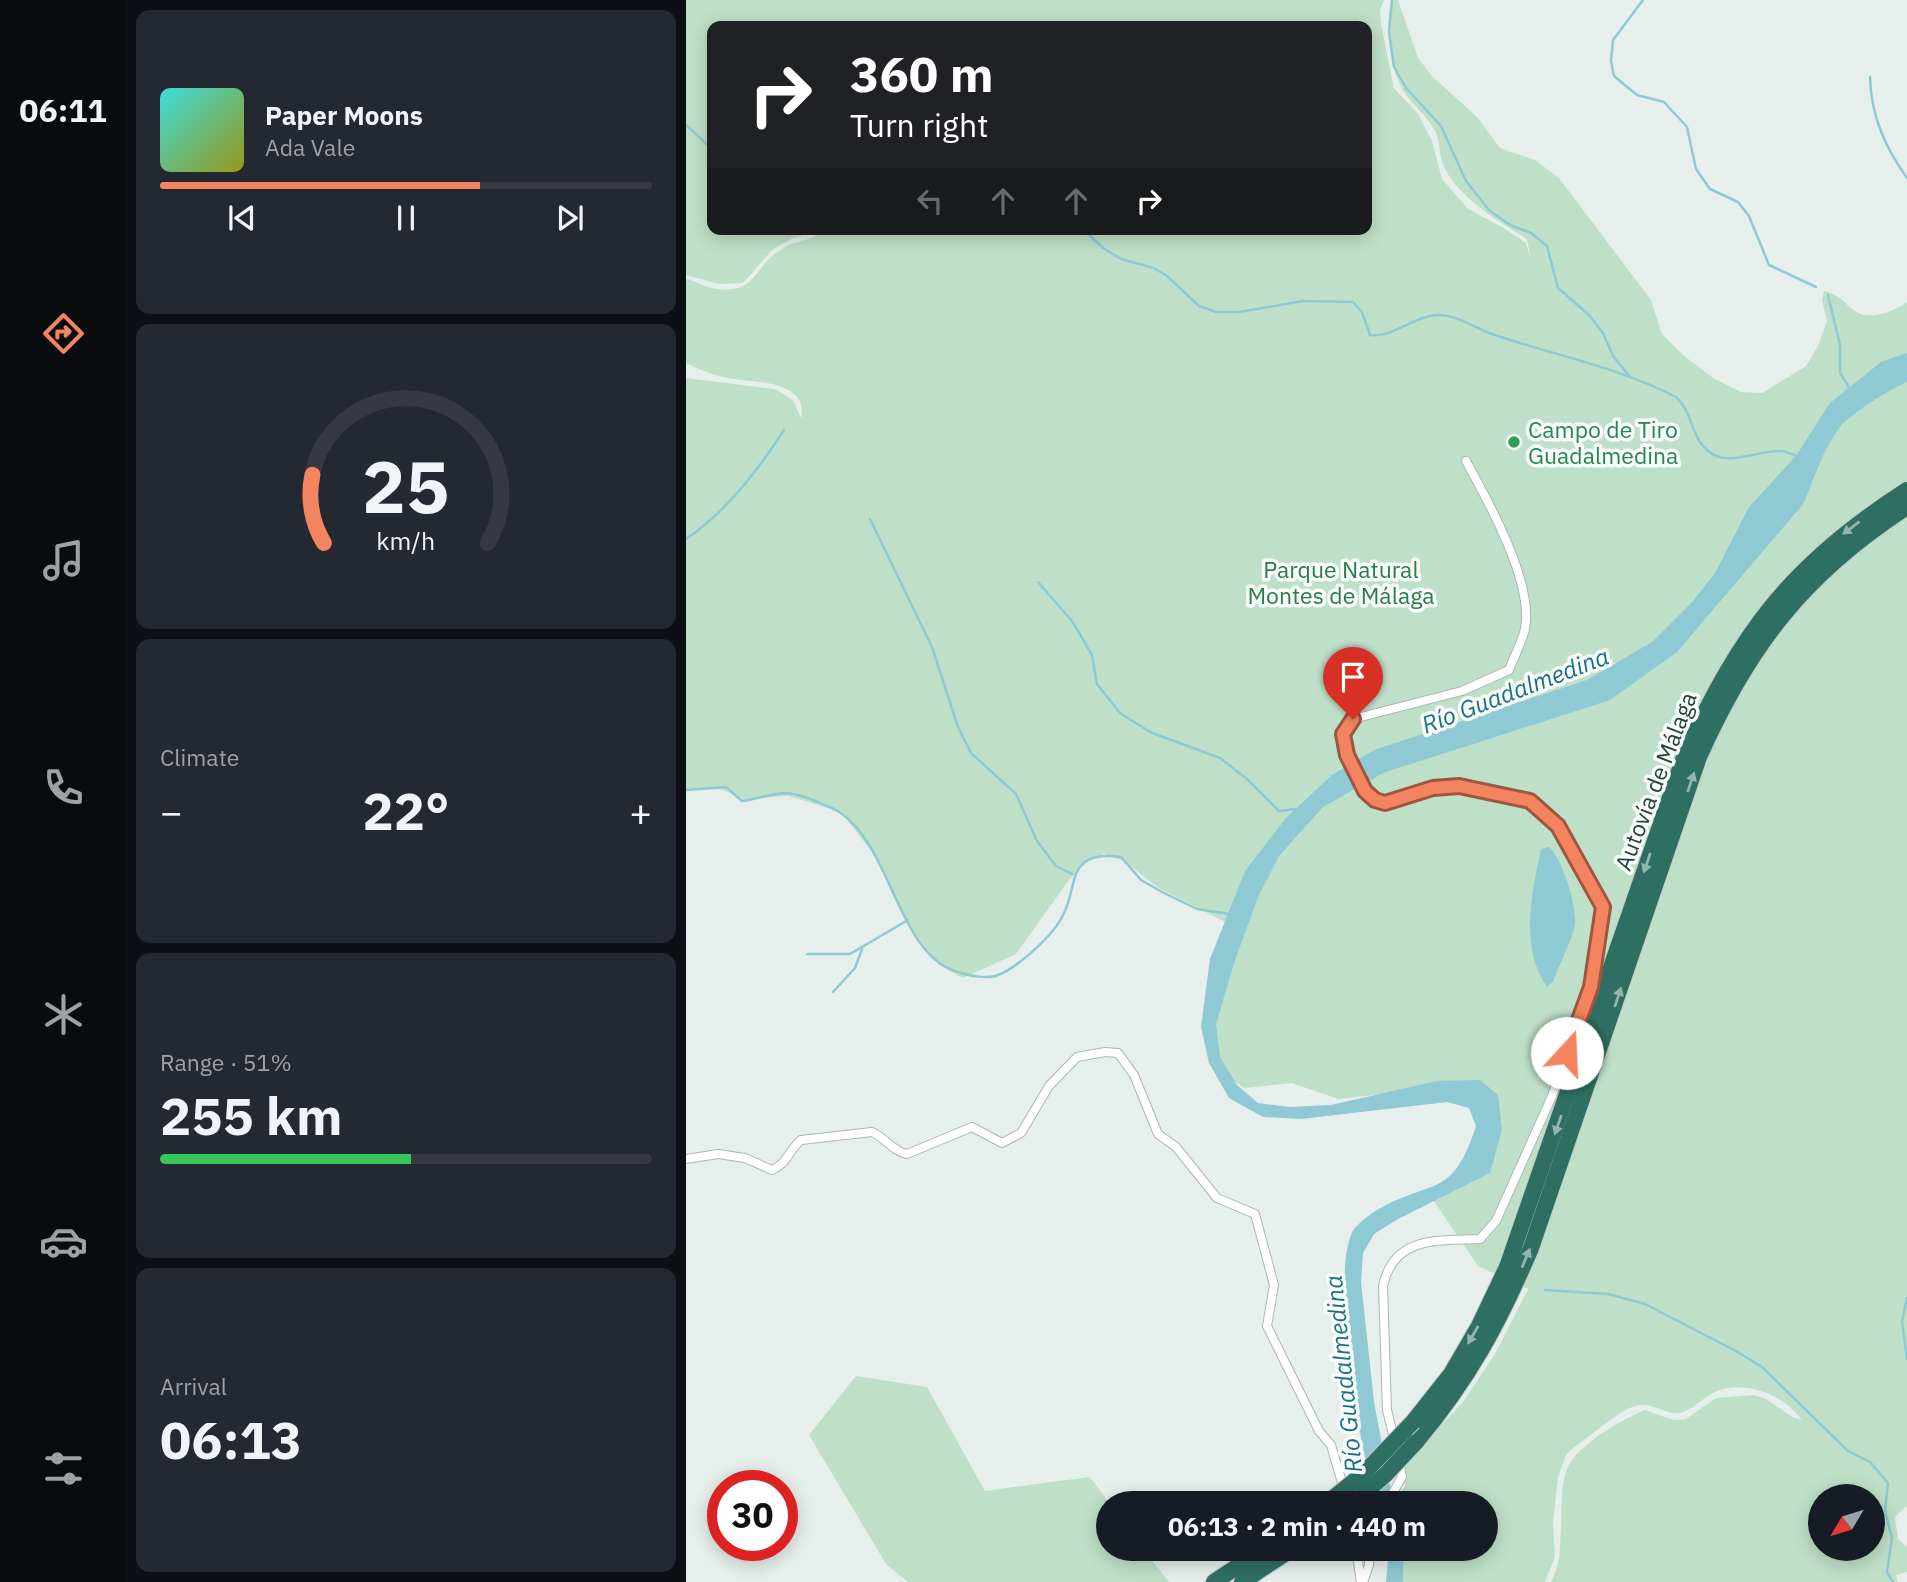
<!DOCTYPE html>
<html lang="en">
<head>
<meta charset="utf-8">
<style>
	body { margin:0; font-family:"IBM Plex Sans",sans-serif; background:#242831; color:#f1f3f6; height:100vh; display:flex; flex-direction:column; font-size:26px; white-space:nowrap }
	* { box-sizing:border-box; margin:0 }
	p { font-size:23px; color:#9ea1a6 }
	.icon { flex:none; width:38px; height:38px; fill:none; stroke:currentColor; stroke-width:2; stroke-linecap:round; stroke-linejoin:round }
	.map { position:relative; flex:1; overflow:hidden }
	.side { display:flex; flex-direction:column; gap:10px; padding:10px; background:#0d0f14; width:560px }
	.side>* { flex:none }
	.hud { position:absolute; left:21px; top:21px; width:665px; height:214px; border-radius:14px; box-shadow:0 4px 18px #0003; background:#202124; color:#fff; overflow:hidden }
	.needle { width:46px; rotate:232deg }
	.tools { position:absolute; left:1122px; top:1484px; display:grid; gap:14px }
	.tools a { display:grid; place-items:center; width:77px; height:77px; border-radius:50%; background:#171b24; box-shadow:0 4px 18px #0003; font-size:35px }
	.speed { position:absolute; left:21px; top:1470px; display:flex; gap:14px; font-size:35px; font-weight:700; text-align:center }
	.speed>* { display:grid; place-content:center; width:91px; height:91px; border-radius:50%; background:#171b24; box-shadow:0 4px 18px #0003; line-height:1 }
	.speed .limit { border:10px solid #d22; background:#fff; color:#111 }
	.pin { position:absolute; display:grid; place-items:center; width:60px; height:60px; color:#fff; margin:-72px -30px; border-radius:50% 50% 50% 0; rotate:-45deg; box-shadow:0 0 7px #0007 }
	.pin .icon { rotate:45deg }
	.me { position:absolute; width:77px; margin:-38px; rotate:20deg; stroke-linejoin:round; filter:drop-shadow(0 0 5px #0008) }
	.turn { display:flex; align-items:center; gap:24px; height:147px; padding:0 28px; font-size:32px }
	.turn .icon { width:91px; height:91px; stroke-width:2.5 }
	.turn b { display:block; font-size:49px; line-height:60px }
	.lanes { display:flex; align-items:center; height:66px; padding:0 28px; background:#0003; justify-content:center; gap:35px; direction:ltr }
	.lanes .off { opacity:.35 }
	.big { font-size:52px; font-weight:700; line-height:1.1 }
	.side .tile { flex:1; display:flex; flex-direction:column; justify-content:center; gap:10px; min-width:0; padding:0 24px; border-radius:14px; background:#242831 }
	.side .dial { align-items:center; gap:0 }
	.dial svg { height:182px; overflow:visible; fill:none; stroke:#363941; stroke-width:7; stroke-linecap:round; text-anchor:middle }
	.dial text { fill:#f1f3f6; stroke:none }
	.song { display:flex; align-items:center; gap:21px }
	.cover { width:84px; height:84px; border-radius:10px; background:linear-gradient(135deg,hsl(180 70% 55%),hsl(60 70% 35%)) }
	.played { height:7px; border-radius:4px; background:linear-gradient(90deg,#f4845f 65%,#363941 65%) }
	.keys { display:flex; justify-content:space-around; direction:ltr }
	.heat { display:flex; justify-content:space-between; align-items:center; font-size:38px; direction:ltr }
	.charge { height:10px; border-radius:5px; background:linear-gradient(90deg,#34c759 51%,#363941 0) }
	.trip { position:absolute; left:410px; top:1491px; width:402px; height:70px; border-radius:35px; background:#171b24; box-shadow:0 4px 18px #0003; font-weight:700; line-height:70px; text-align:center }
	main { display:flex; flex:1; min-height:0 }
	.menu { display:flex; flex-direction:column; width:126px; justify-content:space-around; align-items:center; background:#090b0e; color:#9ea1a6 }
	.menu .icon { width:49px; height:49px }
	.menu .on { color:#f4845f }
	.menu b { font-size:32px; color:#f1f3f6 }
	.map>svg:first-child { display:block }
	.green { fill:#bfe0c8; fill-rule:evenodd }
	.water { fill:#8ec9d4 }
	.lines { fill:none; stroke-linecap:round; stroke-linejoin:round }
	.stream { stroke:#8ec9d4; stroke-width:2.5 }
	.street-casing { stroke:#a8b8b2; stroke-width:10 }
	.highway-casing { stroke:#c2cac8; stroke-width:18 }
	.street { stroke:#fff; stroke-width:8 }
	.highway { stroke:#2f6f62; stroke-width:16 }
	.highway-bridge-casing { stroke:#c2cac8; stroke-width:18; stroke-linecap:butt }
	.highway-bridge { stroke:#2f6f62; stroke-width:16 }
	.oneway { fill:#93b5ae }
	.route-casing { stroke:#9f563e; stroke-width:18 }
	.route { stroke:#f4845f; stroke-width:12 }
	.leisure-dot { fill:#2e9e5b; stroke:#f7fbf9; stroke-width:2.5 }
	.labels { text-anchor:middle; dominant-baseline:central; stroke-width:7; stroke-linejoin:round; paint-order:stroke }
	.leisure-label { font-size:23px; fill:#27864d; stroke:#f7fbf9; text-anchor:start }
	.park-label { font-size:23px; fill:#2d7a4b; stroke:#f7fbf9 }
	.street-label { font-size:23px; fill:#24423a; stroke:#f7fbf9 }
	.water-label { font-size:24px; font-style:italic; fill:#1c6f80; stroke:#f7fbf9 }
</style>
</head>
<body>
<main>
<nav class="menu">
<b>06:11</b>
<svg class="icon on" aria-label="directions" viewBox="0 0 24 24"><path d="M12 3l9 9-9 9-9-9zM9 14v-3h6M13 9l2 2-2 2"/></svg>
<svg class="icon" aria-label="music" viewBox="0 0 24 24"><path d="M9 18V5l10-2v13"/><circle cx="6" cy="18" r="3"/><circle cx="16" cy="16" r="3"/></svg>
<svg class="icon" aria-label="phone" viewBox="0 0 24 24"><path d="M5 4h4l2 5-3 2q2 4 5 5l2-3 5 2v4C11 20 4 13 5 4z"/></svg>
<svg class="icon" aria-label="climate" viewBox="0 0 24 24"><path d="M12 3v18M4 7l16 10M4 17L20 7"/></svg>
<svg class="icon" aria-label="car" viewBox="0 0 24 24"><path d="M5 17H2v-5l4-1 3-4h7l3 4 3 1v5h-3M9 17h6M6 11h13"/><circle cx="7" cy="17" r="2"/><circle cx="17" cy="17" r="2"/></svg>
<svg class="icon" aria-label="filters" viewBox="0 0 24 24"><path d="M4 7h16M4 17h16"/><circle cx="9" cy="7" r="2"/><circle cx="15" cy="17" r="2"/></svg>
</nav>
<section class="side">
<div class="tile">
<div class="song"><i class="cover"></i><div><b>Paper Moons</b><p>Ada Vale</p></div></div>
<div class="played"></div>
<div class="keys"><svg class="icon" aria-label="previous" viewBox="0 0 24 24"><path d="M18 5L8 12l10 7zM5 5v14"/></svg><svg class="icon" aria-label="pause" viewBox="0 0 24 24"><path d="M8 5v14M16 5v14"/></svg><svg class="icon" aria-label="next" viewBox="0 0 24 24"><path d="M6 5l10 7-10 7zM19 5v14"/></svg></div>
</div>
<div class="tile dial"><svg viewBox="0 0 100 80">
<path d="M14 69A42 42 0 1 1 86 69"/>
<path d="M14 69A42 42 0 0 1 9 39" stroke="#f4845f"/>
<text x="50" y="56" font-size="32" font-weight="700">25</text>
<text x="50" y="72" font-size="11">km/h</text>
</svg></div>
<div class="tile"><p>Climate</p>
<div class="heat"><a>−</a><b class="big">22°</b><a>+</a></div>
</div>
<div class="tile"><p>Range · 51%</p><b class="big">255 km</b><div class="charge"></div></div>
<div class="tile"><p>Arrival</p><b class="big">06:13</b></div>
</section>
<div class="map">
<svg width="1221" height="1582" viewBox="0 0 1221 1582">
	<rect width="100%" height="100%" fill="#e6efeb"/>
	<!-- green -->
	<g class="green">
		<path d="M0 0H698L694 10 695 24 708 88 732 114 746 141 756 179 782 209 816 227 840 243 845 260 841 239C814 222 769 196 757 164 753 154 754 142 750 133 742 116 726 105 717 90 703 66 700 27 705 0H712L732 58 746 76 791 117 814 148 849 160 873 178 965 300 976 334 997 355 1027 378 1055 392 1076 393 1120 366 1132 346 1141 321 1136 300 1138 291C1159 298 1154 300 1169 311 1184 322 1208 311 1221 302V1506L1209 1517 1212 1539 1221 1547V1572L1210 1575 1212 1582H865C876 1558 873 1555 875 1529 876 1510 874 1487 881 1469 891 1445 935 1420 959 1410L987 1420 1000 1419 1030 1398 1068 1395 1080 1399 1106 1417 1116 1420C1097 1395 1060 1379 1029 1392 1018 1397 1008 1408 997 1412 984 1417 970 1404 955 1405 938 1405 903 1438 887 1448L880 1455 872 1477 867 1523 869 1557 859 1582H717V1549H800V1503H711L709 1499 719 1486 716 1467 777 1402 809 1354 842 1289 792 1266 745 1197 804 1136 779 1099 728 1091 652 1099 606 1083 559 1088 534 1073 529 1048 528 986 545 925 473 888 438 861 418 854 401 862 383 880 330 954 277 978 253 965 229 934 186 852 155 812 102 796 58 799 34 789H0V378L89 389 107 400 115 418C123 379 65 383 42 378 27 375 14 370 0 363V279C11 281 20 288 31 289 71 294 68 265 96 249 110 240 127 241 140 229H681V26H26V229H134L107 238 87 249 57 283 33 284 0 275ZM1134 1496H1186V1549H1134Z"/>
		<path d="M170 1376 241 1387 299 1491 404 1477 423 1503 422 1549H457L483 1582H222L200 1564 123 1435Z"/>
	</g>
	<!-- water -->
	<g class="water">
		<path d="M1221 353V382C1205 388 1163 415 1153 428 1137 450 1128 478 1118 503L991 652 924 700 697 773 637 807 593 856 573 895 549 960 530 1024 534 1057 551 1085 572 1103 604 1107 645 1105 751 1081 794 1080 812 1095 816 1130 804 1173 712 1219 688 1234 677 1253 675 1282 688 1402 705 1491 711 1503H691C672 1441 665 1379 661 1315 659 1289 656 1260 665 1235 667 1227 684 1214 691 1210 747 1178 766 1200 790 1126L783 1108 761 1102 615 1119 577 1117 543 1098 523 1063 515 1027 524 959 559 871 600 818 646 775 688 750 901 680 966 642 1007 601 1029 573 1063 507 1110 456 1144 403 1195 362Z"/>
		<path d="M863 847C877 860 891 905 889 925 887 938 872 967 867 982L861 987C833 947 846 892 855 849Z"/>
		<path d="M703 1549H717V1582H700Z"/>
	</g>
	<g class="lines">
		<!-- stream -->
		<g class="stream">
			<path d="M706 0 703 32 708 67 720 88 755 126 780 181 803 210 824 225 845 233 861 246 872 288 903 315 917 333 927 356 944 377"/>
			<path d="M957 0 927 40 925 61 928 76 951 95 978 102 1001 127 1010 169 1024 189 1052 202 1063 216 1083 265 1130 287"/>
			<path d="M1184 77C1185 116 1199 147 1221 178"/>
			<path d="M0 125 26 149"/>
			<path d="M397 229 417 248 435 259 468 268 481 276 513 306 530 312H553L617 301 667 302 676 312 684 335C707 338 726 317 750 315 770 314 788 328 806 334 867 355 932 367 990 397 1007 412 1004 436 1022 451 1042 468 1073 449 1096 451 1101 452 1107 455 1112 456"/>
			<path d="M1142 295 1154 345V373L1164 389"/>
			<path d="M184 519 246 647 272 727 285 753 330 794 351 841 370 866 386 874"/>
			<path d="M0 539C41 511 71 471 98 430"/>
			<path d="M352 582 386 621 406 655 411 684 434 713 464 732 534 758 561 779 593 811 610 809"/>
			<path d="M0 790 40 787 56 801C70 799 85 794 98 793 110 793 123 798 134 803 140 806 148 808 153 812 207 846 211 958 275 973 284 976 303 979 312 975 331 968 365 937 375 919 394 888 377 849 435 857L455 880 476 892 511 909 543 914"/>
			<path d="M121 954H164L222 920"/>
			<path d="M147 992 169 968 176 949"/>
			<path d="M859 1290 922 1294 959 1304 1050 1351 1076 1367 1162 1451 1184 1462 1202 1483 1199 1511 1206 1538 1201 1572 1207 1582"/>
			<path d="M1221 1298 1216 1322 1221 1359"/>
		</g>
		<!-- street casing -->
		<g class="street-casing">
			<g id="street">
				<path d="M0 1159 32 1154 59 1158 86 1170C102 1163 102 1151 115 1140L186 1132C200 1138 206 1151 221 1154L286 1127 316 1143 335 1133 363 1086 391 1057 419 1052 432 1053 448 1075 472 1134 490 1147 531 1198 569 1214 588 1285 581 1326 633 1431 645 1445 662 1503"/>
				<path d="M709 1442 701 1410 697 1286C708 1235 753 1241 794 1239L810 1221 866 1096 905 987 917 907 872 826 844 801 773 786 748 788 700 803 689 800 679 791 661 755 657 734 667 719 776 691 823 670C828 657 836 642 839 629 848 583 802 501 780 461"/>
				<path d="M701 1503 716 1477 713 1462"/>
				<path d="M670 1549 675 1582"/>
				<path d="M677 1582 683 1565V1549"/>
			</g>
		</g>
		<!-- highway casing -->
		<g class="highway-casing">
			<g id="highway">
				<path d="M727 1422 765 1374 793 1326 821 1267 998 757C1052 634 1107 563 1221 490"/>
				<path d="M730 1442C783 1379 813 1323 845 1248L1013 757C1063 645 1118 574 1221 507"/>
				<path d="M528 1582 578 1549"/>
				<path d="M556 1582 606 1549"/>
			</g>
		</g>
		<!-- street -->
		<use href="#street" class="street"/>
		<!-- highway -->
		<use href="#highway" class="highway"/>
		<!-- highway-bridge casing -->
		<g class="highway-bridge-casing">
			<g id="highway-bridge">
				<path d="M641 1503 677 1474 727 1422"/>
				<path d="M667 1503 700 1474 730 1442"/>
			</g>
		</g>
		<!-- highway-bridge -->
		<use href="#highway-bridge" class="highway-bridge"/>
	</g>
	<!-- one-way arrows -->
	<defs><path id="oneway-solid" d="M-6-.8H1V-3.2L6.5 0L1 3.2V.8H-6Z" transform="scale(1.75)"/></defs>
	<g class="oneway">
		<use href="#oneway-solid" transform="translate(1165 528) rotate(143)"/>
		<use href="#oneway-solid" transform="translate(1005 782) rotate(-71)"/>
		<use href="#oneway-solid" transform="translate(961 863) rotate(109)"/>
		<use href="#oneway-solid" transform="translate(932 997) rotate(-72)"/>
		<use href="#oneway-solid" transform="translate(872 1125) rotate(109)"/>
		<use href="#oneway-solid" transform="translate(840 1258) rotate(-67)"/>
		<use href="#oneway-solid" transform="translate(787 1335) rotate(120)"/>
	</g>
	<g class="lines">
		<!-- route casing -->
		<g class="route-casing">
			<path id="route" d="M667 719 657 734 661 755 679 791 689 800 699 803 747 788 773 786 844 801 872 826 917 907 905 987 881 1053"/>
		</g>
		<!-- route -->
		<use href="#route" class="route"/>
	</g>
	<!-- markers -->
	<circle class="leisure-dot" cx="828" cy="442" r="7"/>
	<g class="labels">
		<!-- leisure labels -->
		<g class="leisure-label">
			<text x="842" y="429">Campo de Tiro<tspan x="842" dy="26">Guadalmedina</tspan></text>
		</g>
		<!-- park labels -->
		<g class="park-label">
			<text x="655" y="569">Parque Natural<tspan x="655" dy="26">Montes de Málaga</tspan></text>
		</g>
		<!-- street labels -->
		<g class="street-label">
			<text transform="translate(969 781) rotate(-69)">Autovía de Málaga</text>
		</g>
		<!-- water labels -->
		<g class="water-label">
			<text transform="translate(829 690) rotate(-21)">Río Guadalmedina</text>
			<text transform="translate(657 1374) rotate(-96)">Río Guadalmedina</text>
		</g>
	</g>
</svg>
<div class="tools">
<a><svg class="needle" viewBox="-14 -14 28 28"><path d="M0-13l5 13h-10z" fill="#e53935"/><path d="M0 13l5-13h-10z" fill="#9ea1a6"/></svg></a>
</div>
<div class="speed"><div class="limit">30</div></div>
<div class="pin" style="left:667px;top:719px;background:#d93025"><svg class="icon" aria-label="arrive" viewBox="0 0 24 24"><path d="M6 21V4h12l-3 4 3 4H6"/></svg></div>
<svg class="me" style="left:881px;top:1053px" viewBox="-20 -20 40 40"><circle r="19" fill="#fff"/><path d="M0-13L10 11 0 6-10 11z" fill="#f4845f"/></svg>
<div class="trip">06:13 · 2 min · 440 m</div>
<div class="hud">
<div class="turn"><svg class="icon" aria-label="right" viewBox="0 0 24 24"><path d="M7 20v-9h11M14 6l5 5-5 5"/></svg><div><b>360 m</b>Turn right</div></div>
<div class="lanes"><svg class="icon off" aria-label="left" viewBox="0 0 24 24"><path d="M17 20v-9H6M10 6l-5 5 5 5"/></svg><svg class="icon off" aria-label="ahead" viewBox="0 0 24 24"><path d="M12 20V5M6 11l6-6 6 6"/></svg><svg class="icon off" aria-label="ahead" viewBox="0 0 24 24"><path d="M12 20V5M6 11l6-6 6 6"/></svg><svg class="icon" aria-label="right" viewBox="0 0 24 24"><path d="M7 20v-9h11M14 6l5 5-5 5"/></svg></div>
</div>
</div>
</main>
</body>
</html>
